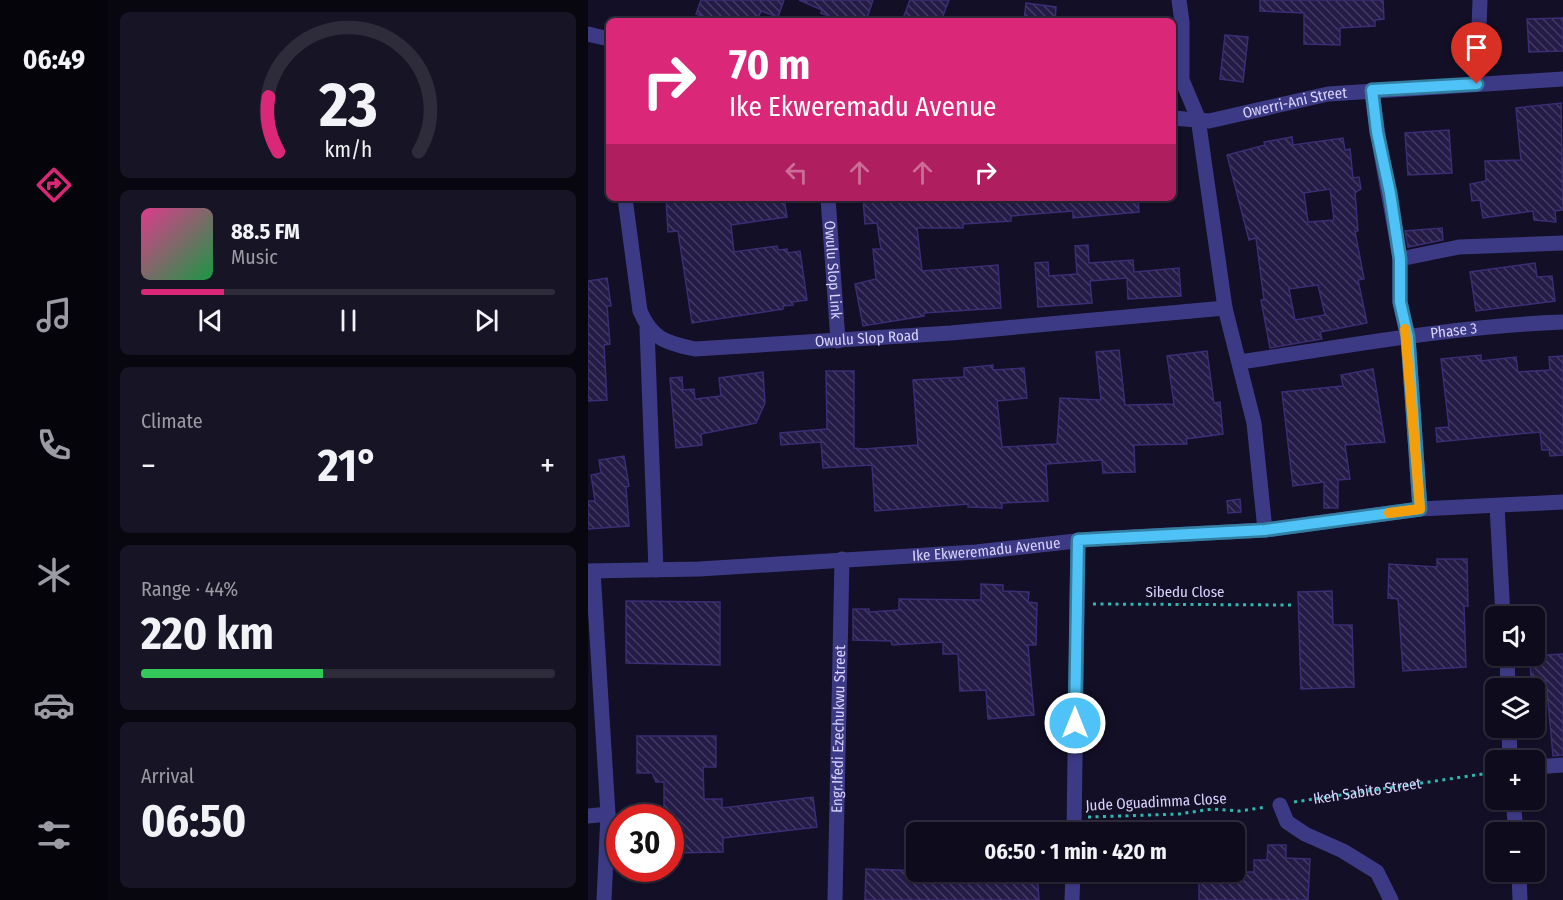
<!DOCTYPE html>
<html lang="en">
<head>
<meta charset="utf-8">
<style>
	body { margin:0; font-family:"Fira Sans Condensed",sans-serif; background:#171425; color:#f1f3f6; height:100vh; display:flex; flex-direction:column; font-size:22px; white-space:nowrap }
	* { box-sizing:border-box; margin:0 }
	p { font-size:20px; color:#9b9ba3 }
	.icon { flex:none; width:33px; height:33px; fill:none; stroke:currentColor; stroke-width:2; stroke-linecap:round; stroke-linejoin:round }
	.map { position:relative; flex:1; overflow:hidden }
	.side { display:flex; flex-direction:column; gap:12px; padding:12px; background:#08060f; width:480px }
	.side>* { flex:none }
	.hud { position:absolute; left:18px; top:18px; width:570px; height:183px; border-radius:9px; box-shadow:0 2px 4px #0004,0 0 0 2px #2e2b3b; background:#db2777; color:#fff; overflow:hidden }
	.controls { position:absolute; left:897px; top:606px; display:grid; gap:12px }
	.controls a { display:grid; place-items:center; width:60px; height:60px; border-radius:9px; background:#0e0b1c; box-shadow:0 2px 4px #0004,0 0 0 2px #2e2b3b; font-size:30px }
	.speed { position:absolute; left:18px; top:804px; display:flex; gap:12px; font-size:30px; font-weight:700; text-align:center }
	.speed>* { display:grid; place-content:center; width:78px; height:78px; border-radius:50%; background:#0e0b1c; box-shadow:0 2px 4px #0004,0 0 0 2px #2e2b3b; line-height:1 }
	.speed .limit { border:9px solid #d22; background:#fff; color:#111 }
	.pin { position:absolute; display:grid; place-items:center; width:51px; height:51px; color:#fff; margin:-62px -26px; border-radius:50% 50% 50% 0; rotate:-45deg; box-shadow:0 0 6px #0007 }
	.pin .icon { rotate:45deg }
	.me { position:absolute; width:66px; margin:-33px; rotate:0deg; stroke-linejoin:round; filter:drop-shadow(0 0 4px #0008) }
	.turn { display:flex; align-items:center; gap:21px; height:126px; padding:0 24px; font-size:27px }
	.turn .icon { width:78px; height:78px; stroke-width:2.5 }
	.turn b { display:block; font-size:42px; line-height:51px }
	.lanes { display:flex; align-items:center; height:57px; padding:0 24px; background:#0003; justify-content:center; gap:30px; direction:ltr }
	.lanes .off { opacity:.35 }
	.big { font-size:45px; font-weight:700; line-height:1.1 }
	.side .tile { flex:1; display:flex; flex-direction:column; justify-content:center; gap:9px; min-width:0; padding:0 21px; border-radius:9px; background:#171425 }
	.side .dial { align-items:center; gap:0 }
	.dial svg { height:156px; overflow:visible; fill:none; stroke:#2e2b3b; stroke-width:7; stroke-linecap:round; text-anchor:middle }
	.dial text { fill:#f1f3f6; stroke:none }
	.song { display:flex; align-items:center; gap:18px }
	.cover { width:72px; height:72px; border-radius:9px; background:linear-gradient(135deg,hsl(330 70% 55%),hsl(140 70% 35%)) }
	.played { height:6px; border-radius:3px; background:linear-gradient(90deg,#db2777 20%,#2e2b3b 20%) }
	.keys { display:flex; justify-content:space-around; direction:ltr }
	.heat { display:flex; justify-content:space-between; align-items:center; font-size:33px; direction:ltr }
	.charge { height:9px; border-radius:4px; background:linear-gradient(90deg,#34c759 44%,#2e2b3b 0) }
	.trip { position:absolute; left:318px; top:822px; width:339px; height:60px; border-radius:9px; background:#0e0b1c; box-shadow:0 2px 4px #0004,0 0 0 2px #2e2b3b; font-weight:700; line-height:60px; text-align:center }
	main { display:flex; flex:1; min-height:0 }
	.dock { display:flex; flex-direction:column; width:108px; justify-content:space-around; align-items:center; background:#06040b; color:#9b9ba3 }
	.dock .icon { width:42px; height:42px }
	.dock .current { color:#db2777 }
	.dock b { font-size:27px; color:#f1f3f6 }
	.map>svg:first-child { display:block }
	.building { fill:url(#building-back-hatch); stroke:#3b2d73; stroke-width:1.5; fill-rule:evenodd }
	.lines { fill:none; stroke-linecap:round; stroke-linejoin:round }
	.path { stroke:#2fb8b0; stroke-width:3; stroke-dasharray:3 4.5; stroke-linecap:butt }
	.minor { stroke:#3d3a85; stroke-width:15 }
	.route-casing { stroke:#337fa1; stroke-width:15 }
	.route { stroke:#4fc3f7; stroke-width:10 }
	.slow { stroke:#f59e0b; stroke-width:10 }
	.labels { text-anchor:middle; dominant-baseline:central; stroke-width:6; stroke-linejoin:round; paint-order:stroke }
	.street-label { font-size:15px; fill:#d9d4ff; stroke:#130f26 }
</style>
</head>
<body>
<main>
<nav class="dock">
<b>06:49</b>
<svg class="icon current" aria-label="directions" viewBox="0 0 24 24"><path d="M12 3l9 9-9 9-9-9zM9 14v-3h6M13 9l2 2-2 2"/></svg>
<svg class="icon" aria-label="music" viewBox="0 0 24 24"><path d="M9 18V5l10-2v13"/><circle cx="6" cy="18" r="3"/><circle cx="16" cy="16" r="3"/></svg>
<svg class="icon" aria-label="phone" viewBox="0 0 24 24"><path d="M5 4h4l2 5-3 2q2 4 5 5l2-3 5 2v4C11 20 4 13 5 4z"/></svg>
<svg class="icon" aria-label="climate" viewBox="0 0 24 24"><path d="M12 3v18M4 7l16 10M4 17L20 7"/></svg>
<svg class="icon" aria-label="car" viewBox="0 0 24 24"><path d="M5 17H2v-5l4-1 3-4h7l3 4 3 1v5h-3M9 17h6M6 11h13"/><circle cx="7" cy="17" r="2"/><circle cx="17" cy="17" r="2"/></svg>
<svg class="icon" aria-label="filters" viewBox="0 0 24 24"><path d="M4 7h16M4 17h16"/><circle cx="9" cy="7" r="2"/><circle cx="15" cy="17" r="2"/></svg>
</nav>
<section class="side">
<div class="tile dial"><svg viewBox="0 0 100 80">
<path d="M14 69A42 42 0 1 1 86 69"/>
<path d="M14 69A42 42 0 0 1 9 41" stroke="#db2777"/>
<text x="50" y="56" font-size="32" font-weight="700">23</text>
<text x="50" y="72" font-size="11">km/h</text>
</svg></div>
<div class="tile">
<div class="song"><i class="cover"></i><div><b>88.5 FM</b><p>Music</p></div></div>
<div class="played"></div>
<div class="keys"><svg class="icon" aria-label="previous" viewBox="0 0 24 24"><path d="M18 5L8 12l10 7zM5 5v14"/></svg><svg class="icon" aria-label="pause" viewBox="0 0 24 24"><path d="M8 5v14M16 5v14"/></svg><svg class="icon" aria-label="next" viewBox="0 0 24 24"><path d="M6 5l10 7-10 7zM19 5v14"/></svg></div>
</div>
<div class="tile"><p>Climate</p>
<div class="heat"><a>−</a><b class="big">21°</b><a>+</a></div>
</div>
<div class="tile"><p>Range · 44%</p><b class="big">220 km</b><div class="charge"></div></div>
<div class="tile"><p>Arrival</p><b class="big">06:50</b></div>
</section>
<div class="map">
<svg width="975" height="900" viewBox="0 0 975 900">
	<defs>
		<pattern id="building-back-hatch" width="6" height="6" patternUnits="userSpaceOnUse" patternTransform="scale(1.5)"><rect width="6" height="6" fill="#241b47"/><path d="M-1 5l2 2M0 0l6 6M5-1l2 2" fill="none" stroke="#433b63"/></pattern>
	</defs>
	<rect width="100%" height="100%" fill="#130f26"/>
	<!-- building -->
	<g class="building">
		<path d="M113 0H196L190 17 173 11 169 21H129L108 14Z"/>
		<path d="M211 0H285L278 21H254L233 13 234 10Z"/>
		<path d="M322 0H361L353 21H314Z"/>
		<path d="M672 0H795L796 19 787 20V26L752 28V45L716 44V13L672 11Z"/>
		<path d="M438 3 468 7 467 21H436Z"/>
		<path d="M975 18V51L941 52 939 19Z"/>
		<path d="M637 35 660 37 655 82 632 79Z"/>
		<path d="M973 103 975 210 967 211 968 222 946 220 945 211 895 218 892 200 884 201 882 184 898 181 897 161 933 160 928 108Z"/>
		<path d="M861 130 864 173 820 175 817 133Z"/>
		<path d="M704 137 705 145 755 138 757 150 762 149 765 178 771 177 773 189 767 193 770 231H767L776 279 770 280 779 323 732 332 734 339 682 348 673 300H676L668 238 661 240 639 155 677 145 676 142ZM742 189 746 220 720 222 716 193ZM730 285 737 315 707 320 701 289Z"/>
		<path d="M78 198H196L199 217 143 225 146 252 189 246 190 250 199 249 200 253 212 251 219 300 204 302 205 305 195 306V309L104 323 90 231 80 232Z"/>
		<path d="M275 198H314V201L348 198H550L551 212 485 218V211L423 216V221L375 224V228H329L334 271 410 265 413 308 336 313V316L275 326 267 284 288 279 285 249H293L289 223 277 224Z"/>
		<path d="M854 228 855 240 820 247 817 231Z"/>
		<path d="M500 245 501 263 545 260 546 272 591 268 593 296 540 299 539 278 502 281 504 303 450 307 447 263 460 262 461 276 489 274 487 246Z"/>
		<path d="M947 263 949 277 964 276 967 301 888 311 882 272Z"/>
		<path d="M19 278 23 306H19L22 344 16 345 19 400 0 401V281Z"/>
		<path d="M531 350 537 405 586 404 579 356 619 351 626 403 632 402 635 434 598 439 599 444 546 445 547 472 515 473 514 460 458 464 460 501 414 503V508L380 507V504L287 511 284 465 235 468 233 442 193 445 192 433 239 429 238 371H266V448L275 449 330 445 325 380 376 377V368L405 365V370L436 368 439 398 409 401 414 447 469 444 472 398 513 400 508 352Z"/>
		<path d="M893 355V361L928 357 930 372 962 370 961 357 975 356V455L962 456 961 450H954L952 432 849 442 848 428 861 427 853 359Z"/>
		<path d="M785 369 797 442 757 445 762 479 750 480V508H736V482L705 486 694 392 755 386 753 375Z"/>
		<path d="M175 372 177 403 168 423 113 434 114 445 88 448 82 378 94 377 95 390 106 389 107 399 133 396 131 378Z"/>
		<path d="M36 456 41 486 38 487 41 526 0 529V501H7L3 475 13 473 11 460Z"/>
		<path d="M652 499 653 512 640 513 639 501Z"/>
		<path d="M849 559H879L880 606H876L878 667 815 671 810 599 800 598 801 564 849 567Z"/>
		<path d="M393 584 415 585V591L441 592 440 602 449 603 448 645H440L446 715 400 719 398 690 372 691 370 654H355V642L304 645 303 641 265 640V609H281V612L311 610V599L393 600Z"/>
		<path d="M744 591 745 625H764L766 687 713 689 710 592Z"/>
		<path d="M38 601 132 602V665L38 663Z"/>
		<path d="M975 654V755L965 756 958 680 943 681 942 656Z"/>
		<path d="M49 736H128V767H115L116 799H134V808L225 797 229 827 135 838V852L82 853V818H76V782H68L64 773H49Z"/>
		<path d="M680 845H698V858L722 859 720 900H611V872H666V860H679Z"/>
		<path d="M278 869 365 872V874L449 872 451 900H277Z"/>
	</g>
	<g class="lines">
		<!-- path -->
		<g class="path">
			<path d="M505 604 703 605"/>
			<path id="s1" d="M706 802 908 772"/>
			<path d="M500 817 591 814 624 809 651 811 679 807"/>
		</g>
		<!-- minor -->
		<g class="minor">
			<path d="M591 0 594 22V80L610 118 637 308 666 423 677 530"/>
			<path d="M0 34 21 39"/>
			<path d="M889 84 892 0"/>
			<path d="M784 90C790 147 803 202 812 259"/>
			<path id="s2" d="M585 118 621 121 740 94 975 79"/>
			<path id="s3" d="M37 198 52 311C64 339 78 343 107 349L363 333 637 308"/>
			<path id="s4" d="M240 198 250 341"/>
			<path d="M59 328 68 570"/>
			<path id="s5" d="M652 362C759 346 867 326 975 322"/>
			<path d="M909 506 915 616"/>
			<path d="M832 509 820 337 812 302V259L871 247 975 243"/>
			<path id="s6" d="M0 571 111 569 388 552 506 539 677 530 832 509 975 502"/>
			<path d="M5 571 20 814 16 900"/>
			<path d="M919 656 920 688"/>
			<path d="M921 728 922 760"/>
			<path d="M946 767 975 765"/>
			<path d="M925 800 928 832"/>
			<path d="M692 805 699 822 717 834 755 851 789 872 803 900"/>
			<path d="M0 816 20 814"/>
			<path d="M486 832 490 540"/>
			<path d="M931 872 932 900"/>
			<path id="s7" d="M247 900 254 559"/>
			<path d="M484 900 485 872"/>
		</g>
	</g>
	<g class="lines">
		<!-- route casing -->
		<g class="route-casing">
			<path id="route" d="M487 723 490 540 677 530 832 509 820 337 812 302V259L802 193 789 132 784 90 889 84"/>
		</g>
		<!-- route -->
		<use href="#route" class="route"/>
		<!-- slow -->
		<path class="slow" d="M801 513 832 509 817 329"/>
	</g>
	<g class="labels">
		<!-- street labels -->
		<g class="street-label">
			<text stroke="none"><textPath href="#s2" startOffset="124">Owerri-Ani Street</textPath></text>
			<text stroke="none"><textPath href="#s4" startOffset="72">Owulu Slop Link</textPath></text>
			<text stroke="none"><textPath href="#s5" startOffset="216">Phase 3</textPath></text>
			<text stroke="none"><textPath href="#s3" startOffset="357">Owulu Slop Road</textPath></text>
			<text stroke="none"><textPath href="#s6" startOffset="399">Ike Ekweremadu Avenue</textPath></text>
			<text x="597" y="592">Sibedu Close</text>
			<text stroke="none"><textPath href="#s7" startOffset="171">Engr.Ifedi Ezechukwu Street</textPath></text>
			<text stroke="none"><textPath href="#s1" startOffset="74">Ikeh Sabito Street</textPath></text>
			<text transform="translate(568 802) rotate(-3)">Jude Oguadimma Close</text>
		</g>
	</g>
</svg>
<div class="controls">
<a><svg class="icon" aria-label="sound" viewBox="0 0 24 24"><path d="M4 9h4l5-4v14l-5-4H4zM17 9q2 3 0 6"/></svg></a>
<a><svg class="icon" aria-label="layers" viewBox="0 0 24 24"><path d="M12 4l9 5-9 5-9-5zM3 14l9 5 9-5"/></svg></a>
<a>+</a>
<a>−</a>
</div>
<div class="speed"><div class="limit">30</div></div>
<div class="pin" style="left:889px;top:84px;background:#d93025"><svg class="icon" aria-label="arrive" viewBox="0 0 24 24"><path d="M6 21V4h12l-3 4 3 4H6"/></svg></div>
<svg class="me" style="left:487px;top:723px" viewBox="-20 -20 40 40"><circle r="17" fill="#4fc3f7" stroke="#fff" stroke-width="3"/><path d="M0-11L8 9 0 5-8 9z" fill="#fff"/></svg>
<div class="trip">06:50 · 1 min · 420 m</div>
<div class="hud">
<div class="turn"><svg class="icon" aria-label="right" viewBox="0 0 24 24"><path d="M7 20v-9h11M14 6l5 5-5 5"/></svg><div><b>70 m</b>Ike Ekweremadu Avenue</div></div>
<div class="lanes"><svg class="icon off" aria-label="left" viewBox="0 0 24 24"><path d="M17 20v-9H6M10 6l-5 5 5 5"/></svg><svg class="icon off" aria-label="ahead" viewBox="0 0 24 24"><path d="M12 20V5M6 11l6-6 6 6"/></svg><svg class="icon off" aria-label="ahead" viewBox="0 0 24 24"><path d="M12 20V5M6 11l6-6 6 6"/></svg><svg class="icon" aria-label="right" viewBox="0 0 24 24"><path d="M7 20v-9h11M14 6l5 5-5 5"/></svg></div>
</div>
</div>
</main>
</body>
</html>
